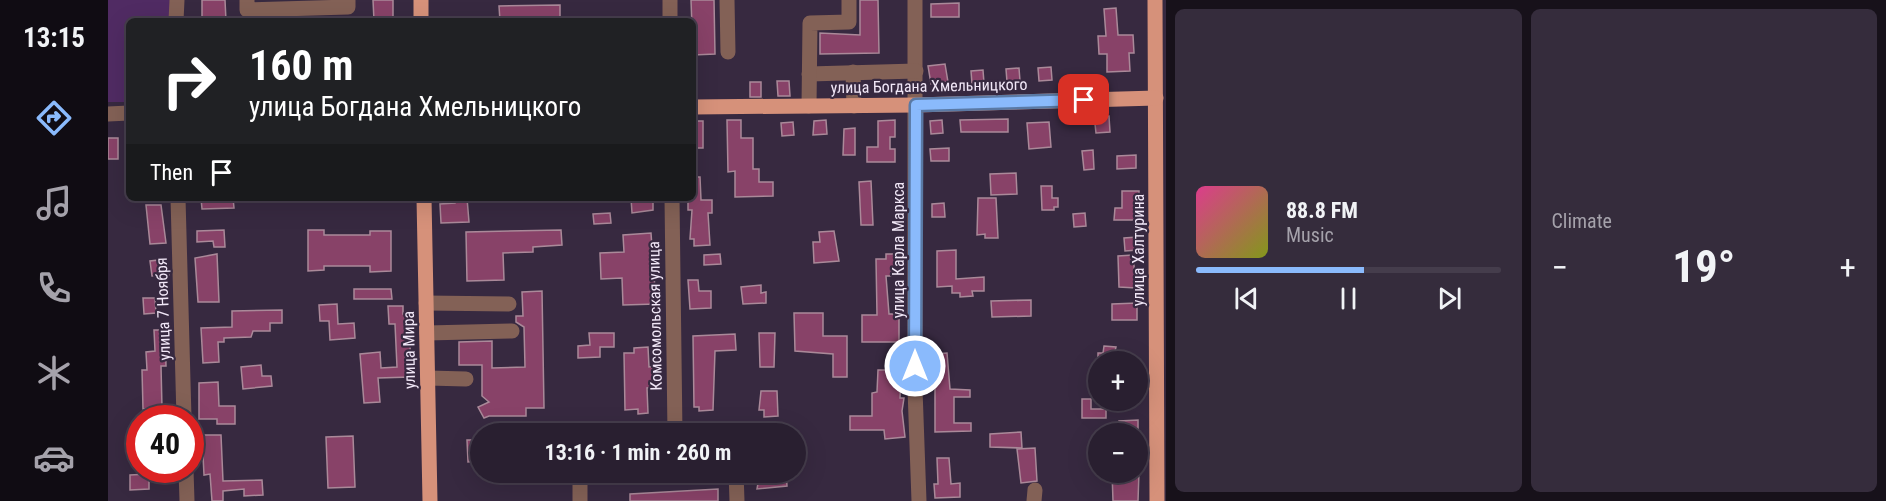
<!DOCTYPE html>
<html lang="en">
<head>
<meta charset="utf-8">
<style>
	body { margin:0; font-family:"Roboto Condensed",sans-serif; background:#352c3c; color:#f1f3f6; height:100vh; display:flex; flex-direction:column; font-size:22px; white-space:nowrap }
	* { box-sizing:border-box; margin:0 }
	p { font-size:20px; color:#a5a2ab }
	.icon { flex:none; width:33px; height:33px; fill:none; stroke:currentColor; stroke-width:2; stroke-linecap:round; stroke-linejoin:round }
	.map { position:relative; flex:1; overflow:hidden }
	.details { display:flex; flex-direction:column; gap:9px; padding:9px; background:#17111a; width:720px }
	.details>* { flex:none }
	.guide { position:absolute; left:18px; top:18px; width:570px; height:183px; border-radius:9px; box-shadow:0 6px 24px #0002,0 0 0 2px #453d4c; background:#202124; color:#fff; overflow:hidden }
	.tools { position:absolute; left:980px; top:351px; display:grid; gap:12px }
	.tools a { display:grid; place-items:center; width:60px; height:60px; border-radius:50%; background:#291f30; box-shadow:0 6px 24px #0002,0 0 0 2px #453d4c; font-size:30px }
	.speed { position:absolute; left:18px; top:405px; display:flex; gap:12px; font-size:30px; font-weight:700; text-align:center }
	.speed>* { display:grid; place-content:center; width:78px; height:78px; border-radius:50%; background:#291f30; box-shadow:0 6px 24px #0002,0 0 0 2px #453d4c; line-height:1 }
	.speed .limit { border:9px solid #d22; background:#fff; color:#111 }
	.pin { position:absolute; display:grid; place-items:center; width:51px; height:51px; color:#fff; margin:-26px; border-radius:12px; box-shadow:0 3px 9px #0006 }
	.me { position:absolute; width:66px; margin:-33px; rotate:0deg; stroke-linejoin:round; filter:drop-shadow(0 0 4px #0008) }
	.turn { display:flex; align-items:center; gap:21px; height:126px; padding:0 24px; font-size:27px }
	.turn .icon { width:78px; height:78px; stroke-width:2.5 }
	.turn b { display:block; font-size:42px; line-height:51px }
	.then { display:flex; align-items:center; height:57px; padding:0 24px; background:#0003; gap:12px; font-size:22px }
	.big { font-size:45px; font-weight:700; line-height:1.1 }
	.details .tile { flex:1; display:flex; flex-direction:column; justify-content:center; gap:9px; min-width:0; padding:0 21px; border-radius:9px; background:#352c3c }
	.song { display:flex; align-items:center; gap:18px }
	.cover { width:72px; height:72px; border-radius:9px; background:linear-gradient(135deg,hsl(330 70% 55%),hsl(70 70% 35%)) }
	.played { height:6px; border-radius:3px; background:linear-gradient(90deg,#8abafc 55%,#453d4c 55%) }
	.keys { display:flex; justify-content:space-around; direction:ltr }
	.heat { display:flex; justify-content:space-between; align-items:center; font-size:33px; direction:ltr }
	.details .tiles { flex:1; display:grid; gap:9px; grid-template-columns:repeat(2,1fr) }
	.trip { position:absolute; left:362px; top:423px; width:336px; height:60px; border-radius:30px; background:#291f30; box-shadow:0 6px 24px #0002,0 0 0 2px #453d4c; font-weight:700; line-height:60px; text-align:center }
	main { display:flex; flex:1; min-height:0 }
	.tabs { display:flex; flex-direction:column; width:108px; justify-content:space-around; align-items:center; background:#100c13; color:#a5a2ab }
	.tabs .icon { width:42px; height:42px }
	.tabs .on { color:#8abafc }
	.tabs b { font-size:27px; color:#f1f3f6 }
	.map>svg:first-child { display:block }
	.green { fill:#502b63 }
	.building { fill:#884268; stroke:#aa8999; stroke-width:1.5 }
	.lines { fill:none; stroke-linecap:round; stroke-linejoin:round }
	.minor { stroke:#836156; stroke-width:15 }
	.major { stroke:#d6917a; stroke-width:15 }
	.route-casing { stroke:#5a79a4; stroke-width:15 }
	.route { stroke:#8abafc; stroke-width:10 }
	.labels { text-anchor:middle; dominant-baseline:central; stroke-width:4.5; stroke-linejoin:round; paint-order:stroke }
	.street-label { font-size:16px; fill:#f1e7f7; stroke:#372940 }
</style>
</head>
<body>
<main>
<nav class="tabs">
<b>13:15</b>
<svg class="icon on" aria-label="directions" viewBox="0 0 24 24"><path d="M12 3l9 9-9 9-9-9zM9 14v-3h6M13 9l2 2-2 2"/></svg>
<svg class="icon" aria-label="music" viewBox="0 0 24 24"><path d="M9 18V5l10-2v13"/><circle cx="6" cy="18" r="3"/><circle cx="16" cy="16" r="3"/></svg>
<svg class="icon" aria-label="phone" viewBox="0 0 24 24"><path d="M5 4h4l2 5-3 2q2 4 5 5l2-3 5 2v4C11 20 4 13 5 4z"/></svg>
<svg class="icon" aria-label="climate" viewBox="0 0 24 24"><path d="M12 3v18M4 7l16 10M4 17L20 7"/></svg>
<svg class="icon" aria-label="car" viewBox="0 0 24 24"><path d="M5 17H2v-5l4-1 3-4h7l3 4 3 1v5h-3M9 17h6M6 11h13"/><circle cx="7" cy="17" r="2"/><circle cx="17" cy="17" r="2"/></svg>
</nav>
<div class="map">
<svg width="1058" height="501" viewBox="0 0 1058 501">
	<rect width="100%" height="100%" fill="#372940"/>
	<!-- green -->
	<path class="green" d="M0 0H64L65 21H21V102H0Z"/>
	<!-- building -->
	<g class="building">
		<path d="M94 0H117L118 21H94Z"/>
		<path d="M265 0H285V21H266Z"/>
		<path d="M583 0H606L607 54 585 55Z"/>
		<path d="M752 0H770L771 53 712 54V33L752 35Z"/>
		<path d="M851 3V17H823V4Z"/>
		<path d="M452 5V21H392L391 6Z"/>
		<path d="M1008 8 1010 35H1025L1026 53H1021L1022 71 999 72V54H991L990 36H998L996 9Z"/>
		<path d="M837 64 840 82 823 84 820 66Z"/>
		<path d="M943 67 944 80 931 81 930 68Z"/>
		<path d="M911 68 912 81 899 82 898 69Z"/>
		<path d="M875 70 876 83 864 84 863 71Z"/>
		<path d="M669 81H681L682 96H670Z"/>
		<rect x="642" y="82" width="11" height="15"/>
		<path d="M1001 116 1002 132 988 133 987 124 991 123 990 117Z"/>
		<path d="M900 119V132H853L852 120Z"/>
		<path d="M619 120H633V138H645V169H651V182H665V196L627 197V171L620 172Z"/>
		<path d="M718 120 719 134 705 135 706 121Z"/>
		<path d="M787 120V137H782V149H787V162H759V147H770V121Z"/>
		<path d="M834 120 835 133 823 134 822 121Z"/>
		<rect x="585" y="121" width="10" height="27"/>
		<path d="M685 122 686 135 674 136 673 123Z"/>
		<path d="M941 122 943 147 921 149 919 123Z"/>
		<path d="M747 128V155H735L736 129Z"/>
		<rect x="0" y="138" width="10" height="21"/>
		<path d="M841 148V161H823L822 149Z"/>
		<path d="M985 150 986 169 976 170 974 151Z"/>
		<path d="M1028 155V168L1009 169V156Z"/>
		<path d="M908 173 909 194 883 195 882 174Z"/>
		<path d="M585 177H592L593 200H604V213H600L602 245 586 246V239H582L584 210H580V201L585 200Z"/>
		<path d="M763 181 765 225H753L751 182Z"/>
		<path d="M933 186H944V198H950V207H946V210H934Z"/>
		<path d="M1014 191H1031V220H1006L1007 208H1014Z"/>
		<path d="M93 198H125L126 208 94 209Z"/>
		<path d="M347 198H359L361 222 333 223 332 204 347 203Z"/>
		<path d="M523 198H545V210L524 213Z"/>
		<path d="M870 198H888L890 238H877V234L869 235Z"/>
		<path d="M836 203 837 217H824V204Z"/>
		<path d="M38 205H53L58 243 42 244Z"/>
		<path d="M502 213 503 223 486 224 485 214Z"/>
		<path d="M977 213 978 226 966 227 965 214Z"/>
		<path d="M116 230 117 247H106L105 241 89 242V231Z"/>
		<path d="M200 230H216V235H262V231H283V271L262 272V266H216V270L200 271Z"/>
		<path d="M453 230 454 245 425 247V252L395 253 396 280 359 281 358 232Z"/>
		<path d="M726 231 731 261 706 263 705 242H712L711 232Z"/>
		<path d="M543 233 548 304 515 305 514 278 493 279 492 253 516 252 515 235Z"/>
		<path d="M1029 237 1030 250 1017 251 1016 238Z"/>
		<path d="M848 250V279L876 277V291H864L865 296 852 297V293H844V286L829 287V251Z"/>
		<path d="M109 254 111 302H90L87 258Z"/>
		<path d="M612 254 613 264 596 265V255Z"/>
		<path d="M778 254H790V276H778L781 314H791V342H754V315H769L768 259H778Z"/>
		<path d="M1025 255 1028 288 1011 287 1010 256Z"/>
		<path d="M59 259 61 275 44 276 42 261Z"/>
		<path d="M580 280H590L591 291H603V308L582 309Z"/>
		<path d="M653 285V293L658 292V303L635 304 633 287Z"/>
		<path d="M246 289H283L284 299H246Z"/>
		<path d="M434 291 436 408H418V416H381L376 418 370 407 381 402 374 396V365H351V342L384 341V368L417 367 416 327 408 322V316H415L414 292Z"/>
		<path d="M35 298H47L48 313 36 314Z"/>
		<path d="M923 300V316L884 317 883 301Z"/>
		<path d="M1029 303V320H1004V304Z"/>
		<path d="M229 304 230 324 246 323 247 338 222 340 221 321H212L211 305Z"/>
		<path d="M280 306H295V314H301L303 377 270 378 272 402 256 403 252 354 272 352 273 368 289 367 287 324H281Z"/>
		<path d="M174 310V323H162V331H145L143 337 116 338V342H110L111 362 95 363 93 328 124 327V311Z"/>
		<path d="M686 313H715V336H739V377H725V354L687 351Z"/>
		<path d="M46 330H57L58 366H53L54 408 35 409 34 370H39L38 352 47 351Z"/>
		<path d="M481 333H506V347H492V357L470 358V346L482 345Z"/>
		<path d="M651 333H667L666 367H652Z"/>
		<path d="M627 334 628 350 607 351 605 410 591 411V407H586L585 336Z"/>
		<path d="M996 346 1008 347 1007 351H1011L1010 362H990V353H995Z"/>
		<path d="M540 347 541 367 548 366 549 387 539 388 540 413 530 414V409L517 410 516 353H526V348Z"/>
		<path d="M839 353 842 389 862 390V397H846V423H863V431L827 432V367L824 354Z"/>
		<path d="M153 365 154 376H163L164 386 135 389 133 367Z"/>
		<path d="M770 370H793L792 398H796L794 411 797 437 777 439 776 430H742V416H764V393L769 392Z"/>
		<path d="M110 382 111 406H127V424H109V419H91V383Z"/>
		<path d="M653 391H669L670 416 656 417V410H651Z"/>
		<path d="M974 399H983V409H998V418H974Z"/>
		<path d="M1030 420V434H1011V421Z"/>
		<path d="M913 432 914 448 882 447V434Z"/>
		<path d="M94 435H113L115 481 154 480 155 495 136 496V489L115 491V501H104L102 474 96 475Z"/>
		<path d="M245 436 247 487 220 488 218 437Z"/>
		<path d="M359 440H372V461L360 462Z"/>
		<path d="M927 448 929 481 913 483 909 449Z"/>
		<path d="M829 458H841L843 484 852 483V497L827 498 826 484H830Z"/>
		<path d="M395 472H427V482L396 483Z"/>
		<path d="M652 472H678L679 486 649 489Z"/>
		<path d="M1004 472H1031L1030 501H1005Z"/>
		<path d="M41 474V489L22 490V475Z"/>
		<path d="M610 489V501H522V494Z"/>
	</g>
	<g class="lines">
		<!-- minor -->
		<g class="minor">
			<path d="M139 0V10L240 7V0"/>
			<path d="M562 0V21"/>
			<path d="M619 0 620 52"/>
			<path d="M807 0V389L811 501"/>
			<path d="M68 21 69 0"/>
			<path d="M745 72 746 106"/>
			<path d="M701 74 808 71"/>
			<path d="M701 106 702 23 741 22V0"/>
			<path d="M0 114 21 113"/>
			<path d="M70 198 76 418"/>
			<path d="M564 198 567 434"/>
			<path d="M318 303 401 304"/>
			<path d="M319 333 404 331"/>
			<path d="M320 378 358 379"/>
			<path d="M78 470 79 501"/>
			<path d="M472 472V501"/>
			<path d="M628 472 629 501"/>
			<path d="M926 501 927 490"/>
		</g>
		<!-- major -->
		<g class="major">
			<path d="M313 0V21"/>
			<path d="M1047 0 1049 501"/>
			<path d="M585 107 808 105 1048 98"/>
			<path d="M316 198 322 501"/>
		</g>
	</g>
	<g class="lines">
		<!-- route casing -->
		<g class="route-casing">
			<path id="route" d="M807 366 808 105 976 100"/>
		</g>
		<!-- route -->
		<use href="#route" class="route"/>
	</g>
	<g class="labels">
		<!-- street labels -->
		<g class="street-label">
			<text transform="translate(821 86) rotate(-1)">улица Богдана Хмельницкого</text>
			<text transform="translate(790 250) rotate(-90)">улица Карла Маркса</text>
			<text transform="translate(1030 250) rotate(-90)">улица Халтурина</text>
			<text transform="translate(55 309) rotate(-92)">улица 7 Ноября</text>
			<text transform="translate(547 316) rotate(-91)">Комсомольская улица</text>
			<text transform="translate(301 350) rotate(-91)">улица Мира</text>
		</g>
	</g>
</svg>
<div class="tools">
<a>+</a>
<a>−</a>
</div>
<div class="speed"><div class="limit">40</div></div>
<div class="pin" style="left:976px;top:100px;background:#d93025"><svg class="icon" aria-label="arrive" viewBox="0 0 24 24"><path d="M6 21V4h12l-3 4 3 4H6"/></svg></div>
<svg class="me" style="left:807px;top:366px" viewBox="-20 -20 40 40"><circle r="17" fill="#8abafc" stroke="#fff" stroke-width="3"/><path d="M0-11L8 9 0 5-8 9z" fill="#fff"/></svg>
<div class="trip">13:16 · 1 min · 260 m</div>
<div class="guide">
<div class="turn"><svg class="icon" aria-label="right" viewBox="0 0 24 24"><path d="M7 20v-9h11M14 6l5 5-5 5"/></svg><div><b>160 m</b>улица Богдана Хмельницкого</div></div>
<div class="then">Then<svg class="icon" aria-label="arrive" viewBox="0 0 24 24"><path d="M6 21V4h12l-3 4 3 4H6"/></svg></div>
</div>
</div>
<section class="details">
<div class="tiles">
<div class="tile">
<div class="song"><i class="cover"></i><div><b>88.8 FM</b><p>Music</p></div></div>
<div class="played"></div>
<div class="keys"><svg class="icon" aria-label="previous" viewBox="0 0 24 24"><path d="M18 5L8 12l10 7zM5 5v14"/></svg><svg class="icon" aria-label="pause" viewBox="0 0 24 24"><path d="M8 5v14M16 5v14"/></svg><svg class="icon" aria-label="next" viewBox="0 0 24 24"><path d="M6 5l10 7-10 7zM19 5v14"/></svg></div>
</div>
<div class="tile"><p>Climate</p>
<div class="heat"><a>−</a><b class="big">19°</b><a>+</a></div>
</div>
</div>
</section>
</main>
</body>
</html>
